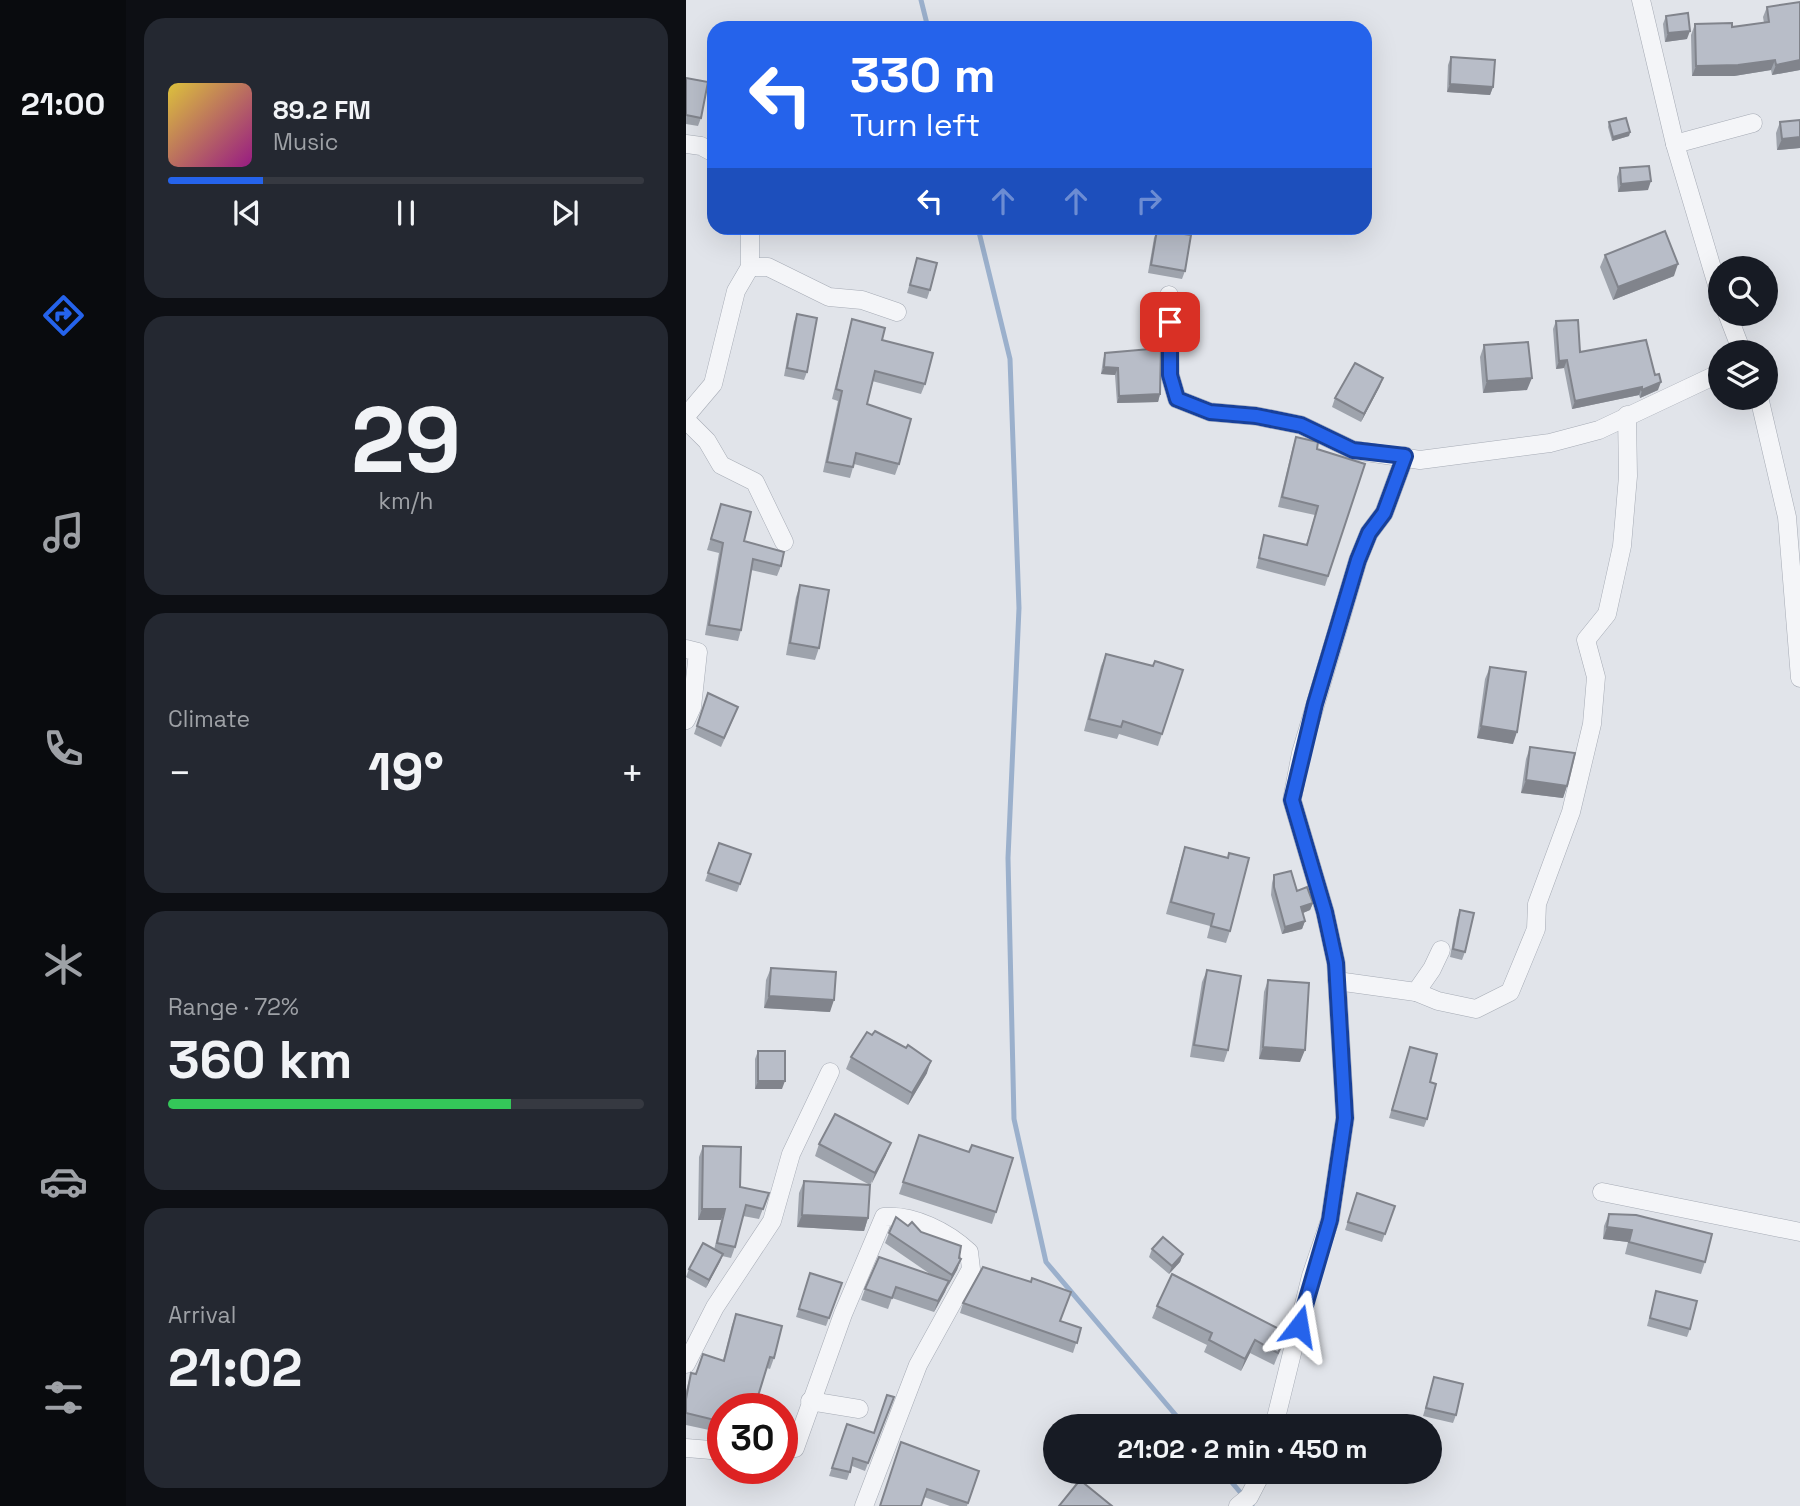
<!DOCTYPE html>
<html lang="en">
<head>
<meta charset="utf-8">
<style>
	body { margin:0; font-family:"Space Grotesk",sans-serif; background:#242831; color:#f1f3f6; height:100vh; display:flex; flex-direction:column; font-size:26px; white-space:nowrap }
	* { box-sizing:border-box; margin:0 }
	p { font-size:23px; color:#9ea1a6 }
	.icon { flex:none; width:38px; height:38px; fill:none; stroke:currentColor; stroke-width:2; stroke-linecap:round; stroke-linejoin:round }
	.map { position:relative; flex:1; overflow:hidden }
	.side { display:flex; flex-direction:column; gap:18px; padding:18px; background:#0d0f14; width:560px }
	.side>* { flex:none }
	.banner { position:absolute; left:21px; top:21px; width:665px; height:214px; border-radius:21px; box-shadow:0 7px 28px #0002; background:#2563eb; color:#fff; overflow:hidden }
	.controls { position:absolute; left:1022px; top:256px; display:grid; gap:14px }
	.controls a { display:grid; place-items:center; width:70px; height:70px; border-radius:50%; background:#171b24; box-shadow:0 7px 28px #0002; font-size:35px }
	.speed { position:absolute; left:21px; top:1393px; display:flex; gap:14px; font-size:35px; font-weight:700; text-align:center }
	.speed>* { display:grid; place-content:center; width:91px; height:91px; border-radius:50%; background:#171b24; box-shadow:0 7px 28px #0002; line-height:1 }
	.speed .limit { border:10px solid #d22; background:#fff; color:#111 }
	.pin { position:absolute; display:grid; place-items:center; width:60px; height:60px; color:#fff; margin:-30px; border-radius:14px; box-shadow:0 4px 10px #0006 }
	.me { position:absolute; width:77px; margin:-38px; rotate:14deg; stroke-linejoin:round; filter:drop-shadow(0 0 5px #0008) }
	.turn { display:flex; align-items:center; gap:24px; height:147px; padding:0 28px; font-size:32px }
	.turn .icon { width:91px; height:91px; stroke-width:2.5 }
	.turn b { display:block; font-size:49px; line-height:60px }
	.lanes { display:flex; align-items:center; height:66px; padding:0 28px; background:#0003; justify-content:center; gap:35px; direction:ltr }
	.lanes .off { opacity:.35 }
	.big { font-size:52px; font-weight:700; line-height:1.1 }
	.side .tile { flex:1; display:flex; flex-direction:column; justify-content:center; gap:10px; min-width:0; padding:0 24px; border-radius:21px; background:#242831 }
	.side .dial { align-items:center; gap:0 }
	.dial b { font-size:91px; line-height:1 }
	.song { display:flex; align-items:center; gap:21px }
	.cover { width:84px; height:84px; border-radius:10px; background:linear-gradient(135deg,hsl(50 70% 55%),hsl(310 70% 35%)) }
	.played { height:7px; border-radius:4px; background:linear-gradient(90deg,#2563eb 20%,#363941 20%) }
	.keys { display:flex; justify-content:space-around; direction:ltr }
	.heat { display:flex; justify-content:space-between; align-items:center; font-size:38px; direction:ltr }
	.charge { height:10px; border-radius:5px; background:linear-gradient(90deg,#34c759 72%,#363941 0) }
	.trip { position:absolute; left:357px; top:1414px; width:399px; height:70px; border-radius:35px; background:#171b24; box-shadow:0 7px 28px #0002; font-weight:700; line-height:70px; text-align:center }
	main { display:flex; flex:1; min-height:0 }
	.tab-bar { display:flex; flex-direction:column; width:126px; justify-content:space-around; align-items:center; background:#090b0e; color:#9ea1a6 }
	.tab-bar .icon { width:49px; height:49px }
	.tab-bar .current { color:#2563eb }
	.tab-bar b { font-size:32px; color:#f1f3f6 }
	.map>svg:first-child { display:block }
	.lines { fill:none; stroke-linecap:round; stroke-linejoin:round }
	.stream { stroke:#9bb0cc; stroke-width:5 }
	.street-casing { stroke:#a6abb5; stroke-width:19 }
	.street { stroke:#f4f5f8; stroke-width:18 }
	.wall { fill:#9ea3ac }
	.shaded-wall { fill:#81848c }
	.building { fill:#b8bdc8; stroke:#81848c; stroke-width:2 }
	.route-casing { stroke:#184099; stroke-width:18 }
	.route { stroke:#2563eb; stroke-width:12 }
</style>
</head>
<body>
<main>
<nav class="tab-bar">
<b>21:00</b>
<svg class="icon current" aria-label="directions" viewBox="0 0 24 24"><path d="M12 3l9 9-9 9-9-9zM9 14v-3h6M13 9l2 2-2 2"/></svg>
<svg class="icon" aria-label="music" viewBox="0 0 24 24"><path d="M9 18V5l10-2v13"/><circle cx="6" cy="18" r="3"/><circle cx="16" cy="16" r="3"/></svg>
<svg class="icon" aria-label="phone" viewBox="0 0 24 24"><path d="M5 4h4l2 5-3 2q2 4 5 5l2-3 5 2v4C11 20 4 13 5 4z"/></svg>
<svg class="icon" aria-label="climate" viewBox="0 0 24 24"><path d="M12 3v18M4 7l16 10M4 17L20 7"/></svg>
<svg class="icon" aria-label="car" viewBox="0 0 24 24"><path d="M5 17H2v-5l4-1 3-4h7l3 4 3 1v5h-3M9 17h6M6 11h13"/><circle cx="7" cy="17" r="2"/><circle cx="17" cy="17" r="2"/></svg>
<svg class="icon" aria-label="filters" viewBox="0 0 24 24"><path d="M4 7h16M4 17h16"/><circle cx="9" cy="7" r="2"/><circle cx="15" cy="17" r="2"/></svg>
</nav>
<section class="side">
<div class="tile">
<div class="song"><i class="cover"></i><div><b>89.2 FM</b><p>Music</p></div></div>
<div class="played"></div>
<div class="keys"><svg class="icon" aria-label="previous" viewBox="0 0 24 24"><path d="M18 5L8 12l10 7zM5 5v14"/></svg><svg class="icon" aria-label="pause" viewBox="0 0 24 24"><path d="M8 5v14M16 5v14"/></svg><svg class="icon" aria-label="next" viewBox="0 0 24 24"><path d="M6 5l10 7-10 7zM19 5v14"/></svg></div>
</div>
<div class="tile dial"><b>29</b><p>km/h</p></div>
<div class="tile"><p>Climate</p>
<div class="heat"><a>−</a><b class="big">19°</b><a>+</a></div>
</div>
<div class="tile"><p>Range · 72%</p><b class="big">360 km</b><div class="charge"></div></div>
<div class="tile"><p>Arrival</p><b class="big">21:02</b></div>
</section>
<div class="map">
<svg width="1114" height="1506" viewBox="0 0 1114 1506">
	<rect width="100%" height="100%" fill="#e1e4ea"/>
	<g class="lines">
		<!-- stream -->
		<g class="stream">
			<path d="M235 0 242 28"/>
			<path d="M292 228 324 359 333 608 322 858 328 1119 360 1262 499 1426"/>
			<path d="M537 1472 566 1506"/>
		</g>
		<!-- street casing -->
		<g class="street-casing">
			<g id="street">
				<path d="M955 0 989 144 1034 295"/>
				<path d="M0 144 15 146 28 153"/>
				<path d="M989 144 1067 123"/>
				<path d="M64 267H82L143 297 176 300 211 312"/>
				<path d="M483 295 484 375 491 399 524 412 570 416 615 425 667 450 734 460 864 443 913 430 1034 373"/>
				<path d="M1041 313 1056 352"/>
				<path d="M1073 397 1101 517 1114 678"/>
				<path d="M0 416 27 384 50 291 64 267V228"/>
				<path d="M0 420 21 441 35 465 69 482 98 542"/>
				<path d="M0 649 12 652 6 707 0 720"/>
				<path d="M651 981 730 992 746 969 755 950"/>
				<path d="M730 992 752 1001 790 1009 824 992 850 929 851 904 885 812 906 724 910 677 900 640 921 614 936 546 942 476 941 415"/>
				<path d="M916 1192 1114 1232"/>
				<path d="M0 1364 29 1307 86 1221 105 1154 144 1072"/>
				<path d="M124 1401 173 1409"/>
				<path d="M588 1426 625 1276 644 1220 659 1118 650 963 639 912 606 800 615 753 672 560 683 533 698 513 719 456"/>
				<path d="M0 1448 37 1451"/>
				<path d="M96 1449 109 1448 157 1314 198 1217C227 1214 262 1232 283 1252L285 1269 232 1365 178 1506"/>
				<path d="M552 1506 563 1497 576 1472"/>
			</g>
		</g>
		<!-- street -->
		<use href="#street" class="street"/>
	</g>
	<!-- wall -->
	<g class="wall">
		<path d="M1114 2V70L1086 75 1085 70 1048 76H1006L1005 35 1009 24 1046 27 1078 23 1077 17 1081 7Z"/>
		<path d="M980 16 1001 39 979 42 977 24Z"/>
		<path d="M765 57 807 87 804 95 761 92 762 65Z"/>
		<path d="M0 78 15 118 12 126 0 124Z"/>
		<path d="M1114 120V148L1091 150 1090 133 1094 122Z"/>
		<path d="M923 122 944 132 943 136 926 141 922 127Z"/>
		<path d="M934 168 962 190 932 192 931 177Z"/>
		<path d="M471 230 499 271 496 279 462 273 468 238Z"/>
		<path d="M919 255 988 276 927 300 914 267Z"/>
		<path d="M231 258 244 290 241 299 221 293Z"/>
		<path d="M111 314 121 372 118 380 98 376 108 322Z"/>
		<path d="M166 319 196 340 239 384 235 394 186 381 181 404 213 464 209 475 168 464 164 478 137 472 152 401 146 399 163 330Z"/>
		<path d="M870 321 894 352 972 390 954 398 953 395 886 409 878 368 870 369 867 329Z"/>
		<path d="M798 345 841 390 797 393 794 357Z"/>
		<path d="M419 353 474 394 472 402 431 403 429 375 415 374 417 360Z"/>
		<path d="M694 386 675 422 646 407 649 398Z"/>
		<path d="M610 437 631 449 679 464 639 586 570 568 578 535 620 545 629 515 592 507 607 446Z"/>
		<path d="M35 504 58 541 95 566 91 576 65 570 55 630 52 641 19 635 33 553 21 550Z"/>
		<path d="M114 585 133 648 129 660 100 655 110 597Z"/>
		<path d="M420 654 467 666 476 734 472 746 433 734 431 739 398 731 415 666Z"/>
		<path d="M804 667 827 744 791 738 799 679Z"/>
		<path d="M22 693 49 715 35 747 8 734Z"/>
		<path d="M844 747 881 786 877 798 835 793 840 759Z"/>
		<path d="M33 843 65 854 51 892 19 881Z"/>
		<path d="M499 847 544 931 540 943 521 938 524 926 480 914 495 859Z"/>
		<path d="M588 875 627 903 624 910 617 913 619 921 616 929 596 934 585 895 586 883Z"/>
		<path d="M774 910 779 952 776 960 764 957 771 918Z"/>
		<path d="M85 968 144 1012 78 1008 80 980Z"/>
		<path d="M521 970 542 1050 538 1062 504 1057 516 982Z"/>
		<path d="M582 980 614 1062 573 1059 578 992Z"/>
		<path d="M724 1047 744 1082 741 1119 738 1127 703 1118Z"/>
		<path d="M72 1051 96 1089H69V1059Z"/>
		<path d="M165 1057 241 1073 222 1105 160 1069Z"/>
		<path d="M233 1135 283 1152 310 1212 306 1224 213 1194Z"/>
		<path d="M133 1144 200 1155 184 1185 182 1218 178 1231 111 1227 113 1193 118 1181 184 1185 129 1156Z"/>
		<path d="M17 1146 54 1187 83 1193 73 1219 57 1216 49 1247 45 1258 36 1256 20 1288 0 1277 3 1269 28 1250 35 1220H12L13 1157Z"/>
		<path d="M671 1193 709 1206 696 1242 659 1230Z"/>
		<path d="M923 1214 1019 1262 1015 1274 939 1254 942 1242 917 1239 918 1226Z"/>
		<path d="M222 1226 235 1232 275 1259 271 1270 262 1286 248 1312 206 1298 202 1309 175 1300 179 1289 247 1276 199 1243 203 1233Z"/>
		<path d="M466 1249 497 1254 494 1262 483 1274 463 1257Z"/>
		<path d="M124 1273 156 1283 140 1326 110 1317Z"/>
		<path d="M970 1291 1004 1329 1001 1337 961 1326Z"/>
		<path d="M277 1303 374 1321 395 1328 387 1353 274 1313Z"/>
		<path d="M471 1306 601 1333 588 1365 564 1353 555 1371 518 1352 521 1345 466 1318Z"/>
		<path d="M50 1314 88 1358 84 1369 81 1368 37 1409V1433L0 1425V1391L5 1373 9 1374 37 1360 46 1325Z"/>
		<path d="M748 1377 770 1415 767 1423 737 1416Z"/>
		<path d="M208 1397 179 1471 166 1466 161 1480 143 1476 161 1424 188 1433Z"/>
		<path d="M293 1471 281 1506H264L238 1497 193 1506Z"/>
	</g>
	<!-- shaded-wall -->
	<g class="shaded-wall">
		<path d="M1004 31 1001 39 979 42 982 33Z"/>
		<path d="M1089 60 1085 70 1048 76H1006L1010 66Z"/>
		<path d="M1114 60V70L1086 75 1090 65Z"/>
		<path d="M764 84 807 87 804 95 761 92Z"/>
		<path d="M944 132 943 136 926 141 927 137Z"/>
		<path d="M1114 137V148L1091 150 1096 139Z"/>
		<path d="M965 181 962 190 932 192 935 184Z"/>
		<path d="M992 264 988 276 927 300 932 287Z"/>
		<path d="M881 360 878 368 870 369 873 361Z"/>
		<path d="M418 367 432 368 429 375 415 374Z"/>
		<path d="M697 378 694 386 675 422 678 414Z"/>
		<path d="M846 378 841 390 797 393 801 381Z"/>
		<path d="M975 382 972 390 954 398 956 390Z"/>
		<path d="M956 387 953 395 886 409 889 401Z"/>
		<path d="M474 394 472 402 431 403 433 396Z"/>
		<path d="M795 726 831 732 827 744 791 738Z"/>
		<path d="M840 780 881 786 877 798 835 793Z"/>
		<path d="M627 903 624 910 612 915 615 907Z"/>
		<path d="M619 921 616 929 596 934 599 927Z"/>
		<path d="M83 996 148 1000 144 1012 78 1008Z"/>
		<path d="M577 1047 619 1050 614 1062 573 1059Z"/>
		<path d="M245 1061 241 1073 222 1105 226 1093Z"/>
		<path d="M72 1081H99L96 1089H69Z"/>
		<path d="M205 1143 200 1155 185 1185 189 1173Z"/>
		<path d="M16 1209H39L35 1220H12Z"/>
		<path d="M116 1215 182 1218 178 1231 111 1227Z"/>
		<path d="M921 1227 946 1230 942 1242 917 1239Z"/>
		<path d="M37 1254 34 1262 20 1288 23 1280Z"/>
		<path d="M497 1254 494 1262 483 1274 486 1266Z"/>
		<path d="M275 1259 271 1270 262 1286 266 1275Z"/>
		<path d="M263 1281 259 1292 248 1312 252 1301Z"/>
		<path d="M569 1340 564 1353 555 1371 559 1359Z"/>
	</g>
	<!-- building -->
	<g class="building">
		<path d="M1114 2V60L1090 65 1089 60 1052 65 1010 66 1009 24 1046 23V27L1083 22 1081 7Z"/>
		<path d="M1002 13 1004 31 982 33 980 16Z"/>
		<path d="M765 57 809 60 807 87 764 84Z"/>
		<path d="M0 78 22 82 15 118 0 115Z"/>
		<path d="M940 118 944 132 927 137 923 122Z"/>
		<path d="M1114 120V137L1096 139 1094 122Z"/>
		<path d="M963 166 965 181 935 184 934 168Z"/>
		<path d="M471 230 505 235 499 271 465 265Z"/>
		<path d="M979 231 992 264 932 287 919 255Z"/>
		<path d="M231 258 251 263 244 290 224 285Z"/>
		<path d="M111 314 131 318 121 372 101 368Z"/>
		<path d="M166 319 199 328 196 340 247 353 239 384 189 371 181 404 225 419 213 464 170 453 167 467 141 462 156 391 150 389Z"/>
		<path d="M892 320 894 352 960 340 969 375 973 374 975 382 956 390V387L889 401 881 360 873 361 870 321Z"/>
		<path d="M842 342 846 378 801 381 798 345Z"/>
		<path d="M475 348 474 394 433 396 432 368 418 367 419 353Z"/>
		<path d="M669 363 697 378 678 414 649 398Z"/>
		<path d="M610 437 632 442 631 449 679 464 642 576 573 558 578 535 621 545 632 506 596 497Z"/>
		<path d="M35 504 65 512 58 541 98 552 95 566 67 559 55 630 23 625 37 543 25 539Z"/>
		<path d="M114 585 143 590 133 648 104 643Z"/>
		<path d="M420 654 467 666 469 661 497 670 476 734 437 721 435 727 403 719Z"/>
		<path d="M804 667 840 672 831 732 795 726Z"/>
		<path d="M22 693 52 707 38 738 11 726Z"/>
		<path d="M844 747 889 753 881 786 840 780Z"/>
		<path d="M33 843 65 854 54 884 22 873Z"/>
		<path d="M499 847 542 858 543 853 563 858 544 931 525 926 528 914 485 902Z"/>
		<path d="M605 871 611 891 621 887 627 903 615 907 619 921 599 927 588 887V875Z"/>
		<path d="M774 910 788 913 779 952 767 949Z"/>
		<path d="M85 968 150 972 148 1000 83 996Z"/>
		<path d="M521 970 555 976 542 1050 508 1045Z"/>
		<path d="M582 980 623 983 619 1050 577 1047Z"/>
		<path d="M189 1031 220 1048 222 1045 245 1061 226 1093 165 1057 181 1032 186 1035Z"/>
		<path d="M724 1047 751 1054 744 1082 750 1084 741 1119 706 1110Z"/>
		<rect x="72" y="1051" width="27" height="30"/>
		<path d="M149 1114 205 1143 189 1173 133 1144Z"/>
		<path d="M233 1135 283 1152 286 1145 327 1158 310 1212 217 1182Z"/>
		<path d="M17 1146 55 1147 54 1187 83 1193 77 1209 60 1205 49 1247 31 1243 39 1209H16Z"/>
		<path d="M118 1181 184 1185 182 1218 116 1215Z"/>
		<path d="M671 1193 709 1206 699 1234 662 1222Z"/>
		<path d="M923 1214 950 1215 1026 1234 1019 1262 943 1242 946 1230 921 1227Z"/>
		<path d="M210 1217 222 1226 226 1222 235 1232 275 1246 273 1258 275 1259 266 1275 203 1233Z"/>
		<path d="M477 1237 497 1254 486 1266 466 1249Z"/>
		<path d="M17 1243 37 1254 23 1280 3 1269Z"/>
		<path d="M193 1257 263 1281 252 1301 210 1287 206 1298 179 1289Z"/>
		<path d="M297 1267 345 1282 346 1278 385 1292 374 1321 395 1328 391 1343 277 1303Z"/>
		<path d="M124 1273 156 1283 143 1318 113 1309Z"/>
		<path d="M486 1274 601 1333 592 1353 569 1340 559 1359 523 1340 526 1333 471 1306Z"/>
		<path d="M970 1291 1011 1301 1004 1329 964 1318Z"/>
		<path d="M50 1314 96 1326 88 1358 84 1357 68 1409H37V1422L0 1413V1399L5 1373 10 1374 17 1354 38 1361Z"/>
		<path d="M748 1377 777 1384 770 1415 740 1408Z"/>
		<path d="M201 1395 208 1397 182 1463 167 1458 164 1472 146 1468 161 1424 188 1433Z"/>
		<path d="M215 1442 293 1471 282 1503 241 1489 235 1506H194Z"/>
		<path d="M394 1480 426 1506H373Z"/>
	</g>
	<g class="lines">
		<!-- route casing -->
		<g class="route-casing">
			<path id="route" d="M484 322V375L491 399 524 412 570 416 615 425 667 450 719 456 698 513 683 533 672 560 629 704 606 800 639 912 650 963 659 1118 644 1220 613 1326"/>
		</g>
		<!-- route -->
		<use href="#route" class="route"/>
	</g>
</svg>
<div class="controls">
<a><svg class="icon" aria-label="search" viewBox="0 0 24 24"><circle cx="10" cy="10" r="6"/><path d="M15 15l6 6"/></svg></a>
<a><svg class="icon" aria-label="layers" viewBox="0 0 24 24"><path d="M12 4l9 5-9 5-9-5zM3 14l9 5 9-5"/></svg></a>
</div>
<div class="speed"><div class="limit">30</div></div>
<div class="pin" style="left:484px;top:322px;background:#d93025"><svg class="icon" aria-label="arrive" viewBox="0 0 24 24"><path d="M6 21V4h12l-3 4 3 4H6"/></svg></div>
<svg class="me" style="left:613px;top:1326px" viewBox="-20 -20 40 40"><path d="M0-17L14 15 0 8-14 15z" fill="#2563eb" stroke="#fff" stroke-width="4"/></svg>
<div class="trip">21:02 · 2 min · 450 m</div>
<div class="banner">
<div class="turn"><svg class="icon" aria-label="left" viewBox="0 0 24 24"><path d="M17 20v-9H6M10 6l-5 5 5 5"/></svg><div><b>330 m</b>Turn left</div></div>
<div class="lanes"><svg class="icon" aria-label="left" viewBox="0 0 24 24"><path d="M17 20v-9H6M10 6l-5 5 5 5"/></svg><svg class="icon off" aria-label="ahead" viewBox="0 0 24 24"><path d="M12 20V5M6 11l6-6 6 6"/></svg><svg class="icon off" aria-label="ahead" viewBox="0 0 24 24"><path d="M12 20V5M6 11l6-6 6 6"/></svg><svg class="icon off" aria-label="right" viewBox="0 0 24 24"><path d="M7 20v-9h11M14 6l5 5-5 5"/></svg></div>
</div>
</div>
</main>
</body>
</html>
